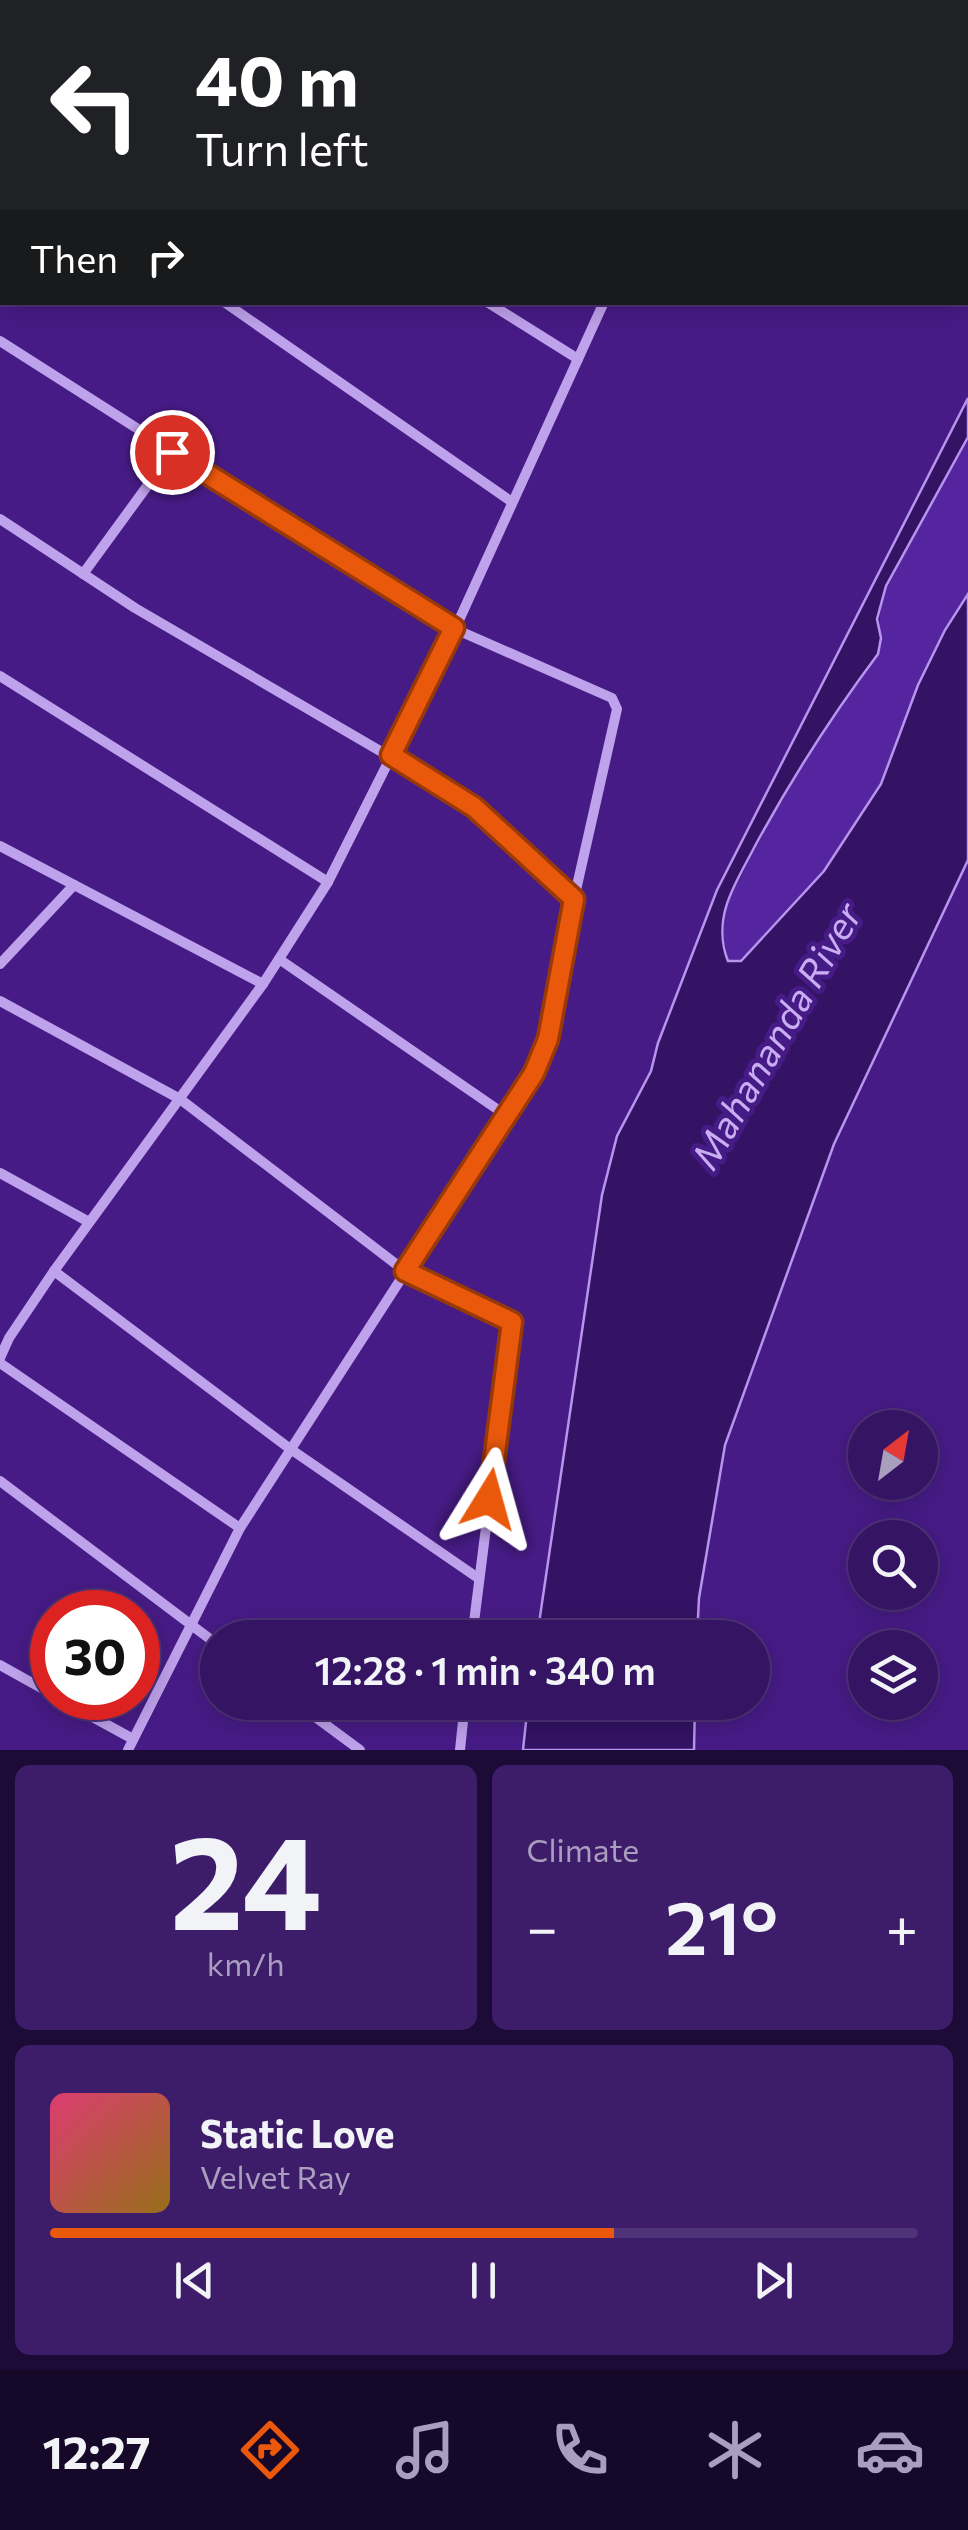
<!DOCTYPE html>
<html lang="en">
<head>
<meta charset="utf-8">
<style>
	body { margin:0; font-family:Commissioner,sans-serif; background:#3d1d6a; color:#f1f3f6; height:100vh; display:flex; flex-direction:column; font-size:38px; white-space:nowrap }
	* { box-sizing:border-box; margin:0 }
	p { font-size:32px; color:#aa9ebf }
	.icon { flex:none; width:55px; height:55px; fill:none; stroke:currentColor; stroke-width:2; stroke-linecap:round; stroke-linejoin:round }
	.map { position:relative; height:1750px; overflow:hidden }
	.drawer { display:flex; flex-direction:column; gap:15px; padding:15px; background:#1d0b37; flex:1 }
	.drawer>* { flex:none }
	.top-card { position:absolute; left:0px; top:0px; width:970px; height:305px; box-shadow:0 5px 25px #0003,0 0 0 2px #4f3378; background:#202124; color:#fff; overflow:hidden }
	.needle { width:65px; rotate:31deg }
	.fabs { position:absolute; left:848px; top:1410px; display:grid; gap:20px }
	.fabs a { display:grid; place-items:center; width:90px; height:90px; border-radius:50%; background:#351464; box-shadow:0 5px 25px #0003,0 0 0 2px #4f3378; font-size:50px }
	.speed { position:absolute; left:30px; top:1590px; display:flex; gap:20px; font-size:50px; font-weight:700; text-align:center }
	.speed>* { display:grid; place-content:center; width:130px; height:130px; border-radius:50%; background:#351464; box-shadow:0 5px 25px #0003,0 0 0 2px #4f3378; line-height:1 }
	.speed .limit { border:15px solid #d22; background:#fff; color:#111 }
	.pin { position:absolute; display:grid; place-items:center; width:85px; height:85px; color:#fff; margin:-42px; border:5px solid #fff; border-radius:50%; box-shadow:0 2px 10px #0007 }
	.me { position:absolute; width:110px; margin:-55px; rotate:8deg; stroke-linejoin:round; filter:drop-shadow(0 0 8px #0008) }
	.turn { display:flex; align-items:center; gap:35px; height:210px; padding:0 30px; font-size:45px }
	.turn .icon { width:130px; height:130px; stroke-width:2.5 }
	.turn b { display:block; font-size:70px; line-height:85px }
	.then { display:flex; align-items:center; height:95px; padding:0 30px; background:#0003; gap:20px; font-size:38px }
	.big { font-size:75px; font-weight:600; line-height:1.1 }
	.drawer .widget { flex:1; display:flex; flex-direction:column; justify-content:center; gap:15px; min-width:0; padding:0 35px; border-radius:15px; background:#3d1d6a }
	.drawer .dial { align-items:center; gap:0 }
	.dial b { font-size:130px; line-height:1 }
	.song { display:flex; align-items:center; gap:30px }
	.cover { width:120px; height:120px; border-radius:15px; background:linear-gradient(135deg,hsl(340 70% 55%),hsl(40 70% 35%)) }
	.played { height:10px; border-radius:5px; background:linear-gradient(90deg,#ea580c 65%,#4f3378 65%) }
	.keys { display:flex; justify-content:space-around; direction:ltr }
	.heat { display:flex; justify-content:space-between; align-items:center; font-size:55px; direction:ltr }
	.drawer .tiles { flex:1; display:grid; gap:15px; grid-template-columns:1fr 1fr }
	.widget:last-child { grid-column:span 2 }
	.trip { position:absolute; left:200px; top:1620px; width:570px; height:100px; border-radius:50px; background:#351464; box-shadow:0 5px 25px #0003,0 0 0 2px #4f3378; font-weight:600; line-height:100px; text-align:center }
	.menu { display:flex; height:160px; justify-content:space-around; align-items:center; background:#150828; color:#aa9ebf }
	.menu .icon { width:70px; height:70px }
	.menu .selected { color:#ea580c }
	.menu b { font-size:45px; color:#f1f3f6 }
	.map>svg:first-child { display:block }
	.green { fill:#55249f }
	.water { fill:#341264; stroke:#b795ee; stroke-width:2.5 }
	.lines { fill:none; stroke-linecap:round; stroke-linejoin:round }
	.street { stroke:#bfa2ec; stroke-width:10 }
	.route-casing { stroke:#983908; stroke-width:25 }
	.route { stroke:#ea580c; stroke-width:18 }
	.labels { text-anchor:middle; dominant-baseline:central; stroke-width:10; stroke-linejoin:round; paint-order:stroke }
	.water-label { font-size:38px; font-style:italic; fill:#c9aef3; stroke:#471b86 }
</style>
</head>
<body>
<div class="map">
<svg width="968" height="1750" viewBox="0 0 968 1750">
	<rect width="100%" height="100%" fill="#471b86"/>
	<!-- green -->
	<path class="green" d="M968 437V594L945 630 918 685 881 784 824 871 741 961H728L722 927 726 905 796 772 878 654C882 631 877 610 886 586 905 534 941 485 968 437Z"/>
	<!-- water -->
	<g class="water">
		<path d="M968 398V437L886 586 877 619 881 638 878 654C833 714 792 778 756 844 746 864 732 886 726 907 721 924 721 944 728 961H741L824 871 881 784 918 685 945 630 968 594V860L834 1144 725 1445 699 1598 697 1637H537L602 1195 617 1136 651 1071 658 1043 717 890Z"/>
		<path d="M528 1703H695L694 1750H523Z"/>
	</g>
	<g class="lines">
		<!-- street -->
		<g class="street">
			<path d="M368 0 371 2"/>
			<path d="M207 2 209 0"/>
			<path d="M848 2 849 0"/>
			<path d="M0 10 2 13"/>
			<path d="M0 207 2 204"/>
			<path d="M224 302 512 502"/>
			<path d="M487 302 578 359"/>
			<path d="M0 341 397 594 455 629 612 698 617 709 574 899 549 1039 534 1073 240 1528 128 1750"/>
			<path d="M0 519 135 608 459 797 488 819 574 899"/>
			<path d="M83 574 172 452"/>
			<path d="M0 676 328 882"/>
			<path d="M0 846 263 984"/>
			<path d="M279 959 507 1116"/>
			<path d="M0 964 74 885"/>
			<path d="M0 1001 180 1099 405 1271 512 1322 472 1638"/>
			<path d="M0 1173 89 1222"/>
			<path d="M54 1271 289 1448 478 1578"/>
			<path d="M0 1358 9 1338 54 1271 263 984 328 882 455 629 604 302"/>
			<path d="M0 1363 240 1528"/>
			<path d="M0 1481 218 1645"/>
			<path d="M0 1665 52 1694"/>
			<path d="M58 1698 133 1739"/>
			<path d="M295 1702 360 1750"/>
			<path d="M460 1750 465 1702"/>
		</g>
	</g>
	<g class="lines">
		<!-- route casing -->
		<g class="route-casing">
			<path id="route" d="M172 452 454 628 391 755 474 807 574 899 548 1039 534 1073 405 1271 512 1322 489 1499"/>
		</g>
		<!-- route -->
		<use href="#route" class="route"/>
	</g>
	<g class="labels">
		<!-- water labels -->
		<g class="water-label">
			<text transform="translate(775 1035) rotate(-60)">Mahananda River</text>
		</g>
	</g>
</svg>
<div class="fabs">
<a><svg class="needle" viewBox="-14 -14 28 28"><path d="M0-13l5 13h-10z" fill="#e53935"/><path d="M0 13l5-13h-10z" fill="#aa9ebf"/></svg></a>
<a><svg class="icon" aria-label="search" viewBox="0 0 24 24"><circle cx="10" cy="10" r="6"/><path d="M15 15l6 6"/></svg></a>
<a><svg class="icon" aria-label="layers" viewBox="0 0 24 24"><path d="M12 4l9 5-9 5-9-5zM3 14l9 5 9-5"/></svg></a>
</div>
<div class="speed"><div class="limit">30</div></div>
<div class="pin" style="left:172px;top:452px;background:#d93025"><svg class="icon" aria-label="arrive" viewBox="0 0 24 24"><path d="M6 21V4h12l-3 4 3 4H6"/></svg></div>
<svg class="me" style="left:489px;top:1499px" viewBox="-20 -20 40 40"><path d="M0-17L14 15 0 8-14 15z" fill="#ea580c" stroke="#fff" stroke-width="4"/></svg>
<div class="trip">12:28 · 1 min · 340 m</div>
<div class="top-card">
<div class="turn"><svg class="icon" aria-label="left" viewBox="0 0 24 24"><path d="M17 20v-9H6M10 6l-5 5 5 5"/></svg><div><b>40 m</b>Turn left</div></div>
<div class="then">Then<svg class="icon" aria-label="right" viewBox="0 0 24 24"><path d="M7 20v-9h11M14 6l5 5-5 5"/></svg></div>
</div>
</div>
<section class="drawer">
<div class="tiles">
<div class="widget dial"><b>24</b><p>km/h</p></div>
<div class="widget"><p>Climate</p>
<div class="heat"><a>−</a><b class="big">21°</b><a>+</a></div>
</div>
<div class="widget">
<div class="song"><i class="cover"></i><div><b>Static Love</b><p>Velvet Ray</p></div></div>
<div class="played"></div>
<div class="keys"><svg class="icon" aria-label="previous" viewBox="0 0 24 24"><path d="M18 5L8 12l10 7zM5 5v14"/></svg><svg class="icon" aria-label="pause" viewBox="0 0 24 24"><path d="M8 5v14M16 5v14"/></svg><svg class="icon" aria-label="next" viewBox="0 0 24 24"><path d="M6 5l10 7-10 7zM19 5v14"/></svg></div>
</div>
</div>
</section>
<nav class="menu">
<b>12:27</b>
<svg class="icon selected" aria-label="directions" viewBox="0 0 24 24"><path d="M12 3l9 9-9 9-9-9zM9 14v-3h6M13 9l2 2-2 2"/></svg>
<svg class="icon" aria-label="music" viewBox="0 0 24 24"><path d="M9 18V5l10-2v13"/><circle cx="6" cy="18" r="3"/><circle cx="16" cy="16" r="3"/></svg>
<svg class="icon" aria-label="phone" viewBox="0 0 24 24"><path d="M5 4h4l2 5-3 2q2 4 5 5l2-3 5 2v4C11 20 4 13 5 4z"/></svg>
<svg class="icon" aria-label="climate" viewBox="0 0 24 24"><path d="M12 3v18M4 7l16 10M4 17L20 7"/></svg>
<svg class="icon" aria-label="car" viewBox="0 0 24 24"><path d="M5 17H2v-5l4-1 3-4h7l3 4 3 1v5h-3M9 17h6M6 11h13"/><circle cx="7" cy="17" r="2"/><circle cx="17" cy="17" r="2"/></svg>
</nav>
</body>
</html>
